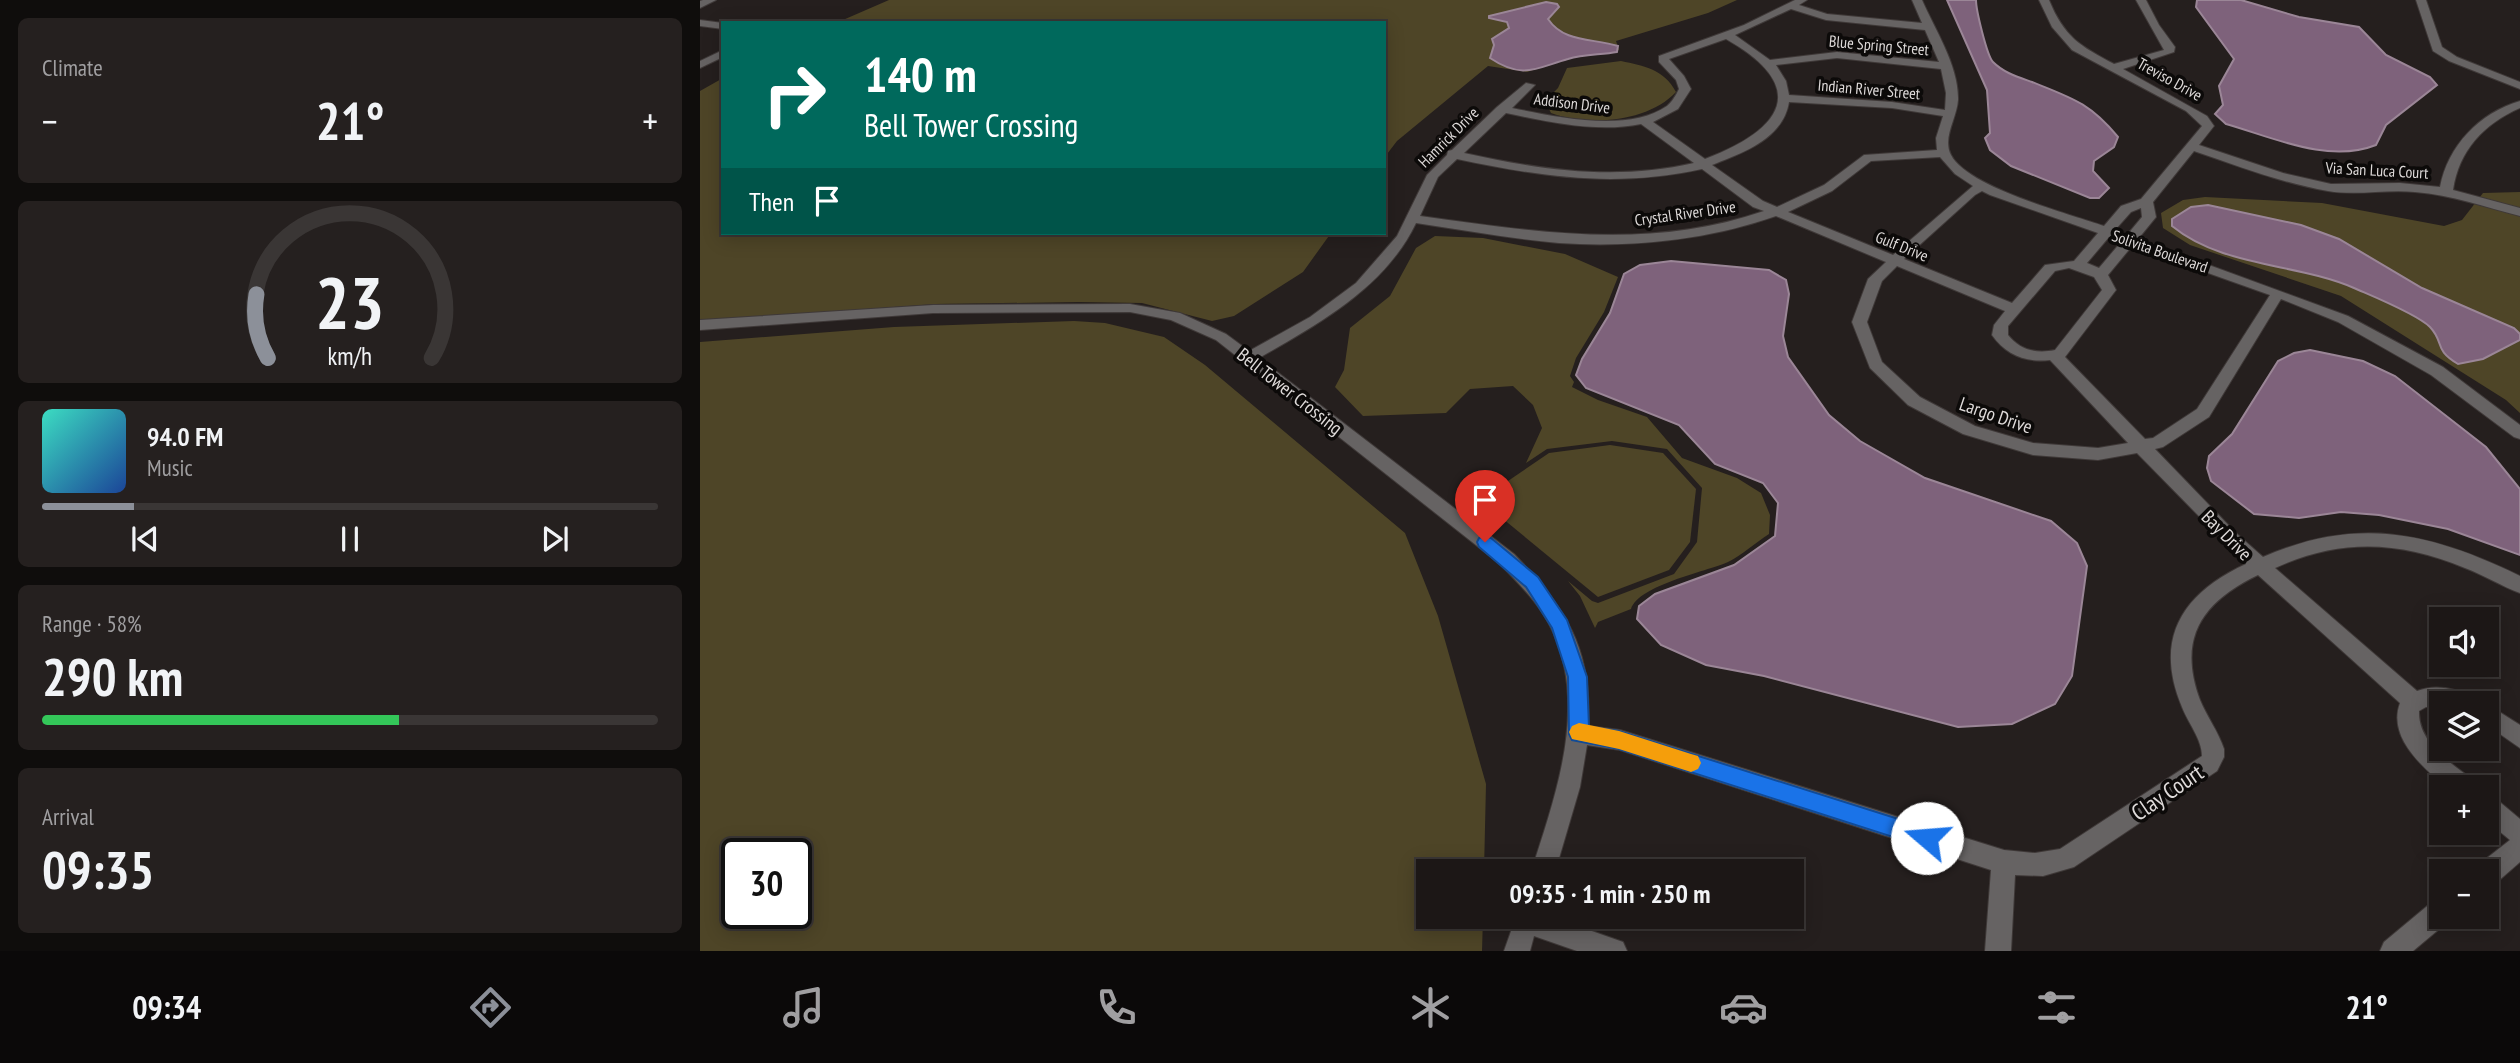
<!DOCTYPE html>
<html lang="en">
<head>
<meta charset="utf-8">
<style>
	body { margin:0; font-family:"PT Sans Narrow",sans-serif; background:#25201f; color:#f1f3f6; height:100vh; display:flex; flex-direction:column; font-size:26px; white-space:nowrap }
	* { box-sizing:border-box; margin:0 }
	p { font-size:23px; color:#a09fa1 }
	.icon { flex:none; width:38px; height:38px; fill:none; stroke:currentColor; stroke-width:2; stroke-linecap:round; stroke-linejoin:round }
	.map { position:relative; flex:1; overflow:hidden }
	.details { display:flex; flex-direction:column; gap:18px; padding:18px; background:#0f0d0c; width:700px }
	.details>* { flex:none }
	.guide { position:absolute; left:21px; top:21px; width:665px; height:214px; border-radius:0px; box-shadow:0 4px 18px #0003,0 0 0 2px #3a3635; background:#00695c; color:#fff; overflow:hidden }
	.buttons { position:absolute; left:1729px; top:607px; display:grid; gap:14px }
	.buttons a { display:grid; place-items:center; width:70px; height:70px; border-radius:0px; background:#1c1716; box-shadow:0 4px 18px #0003,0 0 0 2px #3a3635; font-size:35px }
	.speed { position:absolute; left:21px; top:838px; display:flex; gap:14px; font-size:35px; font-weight:700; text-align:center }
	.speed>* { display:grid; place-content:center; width:91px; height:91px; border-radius:50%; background:#1c1716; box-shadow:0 4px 18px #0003,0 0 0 2px #3a3635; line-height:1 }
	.speed .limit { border:4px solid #111; border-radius:10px; background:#fff; color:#111 }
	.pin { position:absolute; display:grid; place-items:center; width:60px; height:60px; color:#fff; margin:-72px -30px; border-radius:50% 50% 50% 0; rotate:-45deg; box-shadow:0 0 7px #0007 }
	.pin .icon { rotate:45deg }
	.me { position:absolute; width:77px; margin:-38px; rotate:288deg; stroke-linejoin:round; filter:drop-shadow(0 0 5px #0008) }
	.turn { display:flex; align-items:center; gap:24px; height:147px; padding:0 28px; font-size:32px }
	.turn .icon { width:91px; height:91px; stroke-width:2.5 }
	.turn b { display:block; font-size:49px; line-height:60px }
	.then { display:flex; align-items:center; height:66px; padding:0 28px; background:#0003; gap:14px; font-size:26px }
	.big { font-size:52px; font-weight:600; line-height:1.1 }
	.details .widget { flex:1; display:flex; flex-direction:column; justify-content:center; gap:10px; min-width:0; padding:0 24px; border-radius:10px; background:#25201f }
	.details .dial { align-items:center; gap:0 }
	.dial svg { height:182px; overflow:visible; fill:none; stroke:#3a3635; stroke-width:7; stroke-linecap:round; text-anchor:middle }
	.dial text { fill:#f1f3f6; stroke:none }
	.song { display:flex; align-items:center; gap:21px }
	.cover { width:84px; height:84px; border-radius:10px; background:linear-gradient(135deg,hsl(170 70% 55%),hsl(220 70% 35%)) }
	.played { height:7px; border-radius:4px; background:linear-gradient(90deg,#8c9099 15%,#3a3635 15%) }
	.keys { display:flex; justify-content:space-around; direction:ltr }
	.heat { display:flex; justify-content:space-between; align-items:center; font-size:38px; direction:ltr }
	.charge { height:10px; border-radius:5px; background:linear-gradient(90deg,#34c759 58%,#3a3635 0) }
	.trip { position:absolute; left:716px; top:859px; width:388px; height:70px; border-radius:0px; background:#1c1716; box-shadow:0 4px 18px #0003,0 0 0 2px #3a3635; font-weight:600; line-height:70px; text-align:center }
	.dock { display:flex; height:112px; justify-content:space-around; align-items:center; background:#0b0909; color:#a09fa1 }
	.dock .icon { width:49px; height:49px }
	.dock .active { color:#8c9099 }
	.dock b { font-size:32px; color:#f1f3f6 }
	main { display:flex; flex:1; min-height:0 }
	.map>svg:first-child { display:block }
	.green { fill:#4e4527; fill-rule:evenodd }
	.water { fill:#7e627b; stroke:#9b8697; stroke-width:2 }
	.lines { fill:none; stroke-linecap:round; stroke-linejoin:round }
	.minor-casing { stroke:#3f3938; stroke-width:2 }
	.minor { fill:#666363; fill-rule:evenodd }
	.route { fill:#1a73e8; stroke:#114b97; stroke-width:2 }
	.slow { fill:#f59e0b }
	.labels { text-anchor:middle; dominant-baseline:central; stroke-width:7; stroke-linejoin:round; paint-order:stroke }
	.far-street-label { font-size:16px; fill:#dedad9; stroke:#0c0a09 }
	.street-label { font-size:19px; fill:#dedad9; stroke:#0c0a09 }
	.near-street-label { font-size:23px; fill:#dedad9; stroke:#0c0a09 }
</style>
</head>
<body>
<main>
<section class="details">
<div class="widget"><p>Climate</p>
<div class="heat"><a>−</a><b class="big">21°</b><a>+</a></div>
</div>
<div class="widget dial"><svg viewBox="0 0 100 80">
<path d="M14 69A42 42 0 1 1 86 69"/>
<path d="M14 69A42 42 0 0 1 9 41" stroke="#8c9099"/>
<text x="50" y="56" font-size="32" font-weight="700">23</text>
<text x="50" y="72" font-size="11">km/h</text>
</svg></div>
<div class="widget">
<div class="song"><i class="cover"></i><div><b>94.0 FM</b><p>Music</p></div></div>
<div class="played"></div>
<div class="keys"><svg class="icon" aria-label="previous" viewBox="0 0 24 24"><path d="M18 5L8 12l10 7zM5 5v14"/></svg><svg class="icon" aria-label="pause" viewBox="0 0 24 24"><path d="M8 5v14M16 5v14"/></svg><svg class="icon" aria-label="next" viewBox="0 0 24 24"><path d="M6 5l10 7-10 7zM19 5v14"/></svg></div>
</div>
<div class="widget"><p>Range · 58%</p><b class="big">290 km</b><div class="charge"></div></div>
<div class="widget"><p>Arrival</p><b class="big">09:35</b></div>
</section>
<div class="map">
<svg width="1820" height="951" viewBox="0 0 1820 951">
	<rect width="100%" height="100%" fill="#251f1e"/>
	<!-- green -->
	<g class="green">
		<path d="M189 0H1037L1008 13 916 41 919 50 877 56 827 72 788 66 697 141 684 158V23H136Z"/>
		<path d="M921 61C944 66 964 69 976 92 948 122 889 127 851 113L845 101 858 88 867 68Z"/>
		<path d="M23 78V233H631L603 272 534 316 512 321 442 303 379 302 236 304 0 321V91Z"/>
		<path d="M1820 192V413L1806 400 1641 296 1490 245 1463 228 1461 213 1483 200 1505 197 1622 203 1744 226 1762 220 1783 193Z"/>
		<path d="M735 236 783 238 865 254 918 277 904 312 876 358 870 376 874 382 872 387 898 400 947 417 982 458 1037 478 1061 493 1070 515 1069 534C1055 543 1042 555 1028 562 1005 572 939 585 931 609L898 622 895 628 880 596 868 581 892 601 898 603 974 574 997 542 1002 488 967 449 912 441 847 449 826 463 842 428 833 405 813 386 770 389 746 413 663 416 635 387 644 370 650 328 690 296 716 248Z"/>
		<path d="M374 321 405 323 464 337 505 365 705 533 738 616 786 784 784 871 728 872V917H783L782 951H0V342L194 327ZM37 854H96V914H37Z"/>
		<path d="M910 445 963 453 996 489 990 542 969 570 898 597 780 500 849 453Z"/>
	</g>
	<!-- water -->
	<g class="water">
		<path d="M1247 0H1276C1276 10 1287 56 1293 62 1304 73 1318 77 1332 82 1372 98 1390 103 1418 137L1414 147 1394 161 1393 171 1409 188 1399 198H1390L1311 166 1290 150 1285 138 1290 133 1287 90Z"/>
		<path d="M1497 0H1541L1599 17 1659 27 1686 55 1730 77 1737 85 1686 125 1676 145C1628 164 1572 137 1526 124L1515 114 1523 105 1519 86 1534 59 1496 7Z"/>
		<path d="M846 2 857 4 859 7 848 19C864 43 893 38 918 46L917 52C901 55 884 54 868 59 836 68 823 80 790 58L794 45 792 39 809 28 807 22 789 18V16Z"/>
		<path d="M1508 205 1601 225 1639 239 1722 288 1814 328 1820 334V340L1783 359 1758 364C1733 349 1745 343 1730 327 1717 314 1672 296 1654 288 1596 263 1522 267 1472 226V219L1491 207Z"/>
		<path d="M971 261 1069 270 1086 280 1089 294 1083 336 1088 357 1129 415 1160 441 1225 478 1351 521 1377 543 1387 566 1372 676 1355 704 1312 724 1258 727 1064 676 1006 665 961 645 937 619 939 606 955 594 1034 565 1075 536 1078 503 1063 483 1015 464 979 425 886 388 876 375 882 359 910 313 924 274 940 265Z"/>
		<path d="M1610 350 1663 361 1695 376 1786 447 1820 489V555L1748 529 1679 515 1641 512 1599 518 1554 514 1511 481 1507 468 1509 456 1532 434 1578 361 1594 353Z"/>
	</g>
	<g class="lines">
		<!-- minor casing -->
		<g class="minor-casing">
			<g id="minor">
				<path d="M3 0H16L0 8V1Z"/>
				<path d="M1095 0H1107L1099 5 1127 14 1222 23 1212 0H1222C1235 30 1259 66 1258 100 1257 118 1242 138 1251 155 1267 187 1369 214 1404 226L1421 206 1441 199 1502 126 1486 111 1372 50 1352 27 1339 0H1349C1364 37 1380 46 1414 64L1464 50 1436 0H1446L1459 25 1475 47 1474 52 1423 69 1507 116 1514 126 1499 145 1583 173 1631 184 1700 183 1740 187C1748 146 1779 113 1820 101V108C1784 124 1759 150 1753 190L1820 208V216C1785 207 1752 195 1715 192 1686 189 1657 196 1628 191 1582 183 1538 166 1494 151L1453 202 1456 217 1438 239 1648 316 1743 367 1820 425V439L1814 437 1731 375 1638 322 1581 299 1509 417 1463 447 1455 449 1537 534 1563 557C1657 516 1730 532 1820 576V593C1801 586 1784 575 1765 568 1699 541 1641 538 1575 568L1717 691C1738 683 1756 690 1777 697L1779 704H1741V706L1726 707 1719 711C1718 743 1751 763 1773 780L1776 788H1747C1724 768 1687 738 1700 703L1558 575C1502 602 1477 638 1500 700 1507 717 1518 731 1524 749V757L1517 771 1374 867 1343 876 1315 875 1311 951H1285L1291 870 920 750 887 745 880 787 855 872H831C855 797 888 708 853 632 841 605 820 585 800 564L516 340 471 320 430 312 233 313 0 330V320L233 305 430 304 480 313 526 334 549 351 610 317 656 283 697 236 727 175 747 155 748 151 752 150 797 107 826 83 835 85 812 108C856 117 928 133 967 106 972 102 976 95 979 89L976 80 959 62V56L1044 25ZM1091 9 1126 20 1225 30 1239 62 1137 52 1070 60 1035 35ZM1026 39C1112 88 1082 130 1005 159L953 122 978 109 991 89 984 76 969 59ZM1137 58 1241 69 1246 93 1245 110 1192 102 1089 95 1086 81 1076 65ZM1089 102 1192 108 1243 116 1236 138 1237 150 1164 155 1124 185 1077 207 1063 201 1012 165C1043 153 1083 139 1089 102ZM806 113C849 122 897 133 941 124L994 163C916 181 841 170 764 153ZM1240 157 1255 174 1273 186 1193 255 1088 212 1132 191 1171 161ZM757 159C842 177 916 188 1002 169L1053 207 1064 211C948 251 837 232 720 216L738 177ZM1282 191 1290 195 1398 233 1374 261 1345 265 1312 303 1204 259 1275 195ZM1441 208 1442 217 1427 235 1415 230 1431 212ZM1076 216 1186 262 1168 279 1152 322 1170 368 1208 405 1263 434 1333 455 1398 460 1437 453 1546 564C1483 593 1453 638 1482 707 1488 723 1502 739 1502 756L1360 849 1335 853 1304 850 920 730 888 726C893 649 865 607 814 554L559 358C618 324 685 288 716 223 764 230 812 239 859 243 931 248 1008 240 1076 216ZM1409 237 1421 242 1399 268 1387 263ZM1432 246 1570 295 1497 409 1453 438 1445 439 1365 357 1416 290 1408 275ZM1197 266 1305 311 1294 325 1292 335C1306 355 1326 363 1350 360L1428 443 1398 448 1333 443 1275 426 1220 397 1182 362 1167 322 1182 281ZM1369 268 1394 277 1402 290 1355 350C1336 354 1320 350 1308 335V326L1355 271Z"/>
				<path d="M1716 0H1726L1742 47 1757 57 1820 82V89L1749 61 1733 51Z"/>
				<path d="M0 20 23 23V29L0 26Z"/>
				<path d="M23 50V57L0 68V61Z"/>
				<path d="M1787 704 1820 725V748L1787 725Z"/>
				<path d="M1787 795 1795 798 1820 819V862L1796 883 1787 886V872H1776L1778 865 1810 840 1787 821Z"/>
				<path d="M1741 899V917H1751L1750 920 1713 951H1680L1684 942 1732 902Z"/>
				<path d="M816 917H852L923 942 927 951H877L834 936 830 951H804Z"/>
			</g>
		</g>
		<!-- minor -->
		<use href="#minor" class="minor"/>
	</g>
	<!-- route -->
	<path class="route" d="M785 536 791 538 838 577 867 620 887 677 889 727 919 731 1227 828 1235 831 1238 838 1235 845 1227 848 919 749 872 740 869 734 868 677 852 628 826 587 779 547 777 542 779 538Z"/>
	<!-- slow -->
	<path class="slow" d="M879 723 919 731 991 754 998 756 1001 763 998 769 991 772 919 749 872 739 869 732 872 726Z"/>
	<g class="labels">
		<!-- far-street labels -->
		<g class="far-street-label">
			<text transform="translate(1179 45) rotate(5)">Blue Spring Street</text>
			<text transform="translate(1470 79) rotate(29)">Treviso Drive</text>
			<text transform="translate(1169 89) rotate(5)">Indian River Street</text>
			<text transform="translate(872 103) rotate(7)">Addison Drive</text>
			<text transform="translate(748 137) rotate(-45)">Hamrick Drive</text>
			<text transform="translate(1677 170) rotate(3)">Via San Luca Court</text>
			<text transform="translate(985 213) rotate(-8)">Crystal River Drive</text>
			<text transform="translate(1202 246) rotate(22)">Gulf Drive</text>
			<text transform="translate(1460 251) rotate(19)">Solivita Boulevard</text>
		</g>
		<!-- street labels -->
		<g class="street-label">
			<text transform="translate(590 391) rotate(38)">Bell Tower Crossing</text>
			<text transform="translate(1296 415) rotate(19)">Largo Drive</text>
			<text transform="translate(1527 535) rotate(45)">Bay Drive</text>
		</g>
		<!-- near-street labels -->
		<g class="near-street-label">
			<text transform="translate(1467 792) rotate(-34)">Clay Court</text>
		</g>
	</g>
</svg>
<div class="buttons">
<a><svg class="icon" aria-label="sound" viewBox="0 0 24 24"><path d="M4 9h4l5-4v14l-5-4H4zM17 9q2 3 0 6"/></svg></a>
<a><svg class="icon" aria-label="layers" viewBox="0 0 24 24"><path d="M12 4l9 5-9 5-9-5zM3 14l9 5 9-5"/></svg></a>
<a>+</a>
<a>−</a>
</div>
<div class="speed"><div class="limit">30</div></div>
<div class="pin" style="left:785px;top:542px;background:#d93025"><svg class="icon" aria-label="arrive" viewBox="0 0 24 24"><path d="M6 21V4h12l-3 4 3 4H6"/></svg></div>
<svg class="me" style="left:1227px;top:838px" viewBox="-20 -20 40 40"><circle r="19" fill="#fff"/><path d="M0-13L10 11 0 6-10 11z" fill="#1a73e8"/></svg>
<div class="trip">09:35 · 1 min · 250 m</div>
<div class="guide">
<div class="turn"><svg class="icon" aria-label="right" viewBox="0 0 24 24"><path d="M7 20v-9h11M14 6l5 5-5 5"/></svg><div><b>140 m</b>Bell Tower Crossing</div></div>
<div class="then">Then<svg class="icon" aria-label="arrive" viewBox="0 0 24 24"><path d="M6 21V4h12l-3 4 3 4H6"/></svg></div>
</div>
</div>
</main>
<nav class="dock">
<b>09:34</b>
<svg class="icon active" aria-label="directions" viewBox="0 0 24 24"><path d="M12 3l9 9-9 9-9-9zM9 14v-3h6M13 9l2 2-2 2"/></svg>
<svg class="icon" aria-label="music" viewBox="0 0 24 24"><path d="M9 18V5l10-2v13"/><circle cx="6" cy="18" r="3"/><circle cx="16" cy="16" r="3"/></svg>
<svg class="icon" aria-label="phone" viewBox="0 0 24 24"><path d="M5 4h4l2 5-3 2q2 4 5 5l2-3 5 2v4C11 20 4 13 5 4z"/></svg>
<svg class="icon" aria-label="climate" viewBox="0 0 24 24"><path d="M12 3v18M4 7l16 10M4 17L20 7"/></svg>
<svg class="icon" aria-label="car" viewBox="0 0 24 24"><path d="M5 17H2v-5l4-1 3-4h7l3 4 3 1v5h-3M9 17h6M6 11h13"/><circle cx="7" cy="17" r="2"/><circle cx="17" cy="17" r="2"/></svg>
<svg class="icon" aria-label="filters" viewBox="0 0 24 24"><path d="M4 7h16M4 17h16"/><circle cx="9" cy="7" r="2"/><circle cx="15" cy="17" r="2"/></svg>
<b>21°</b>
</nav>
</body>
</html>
